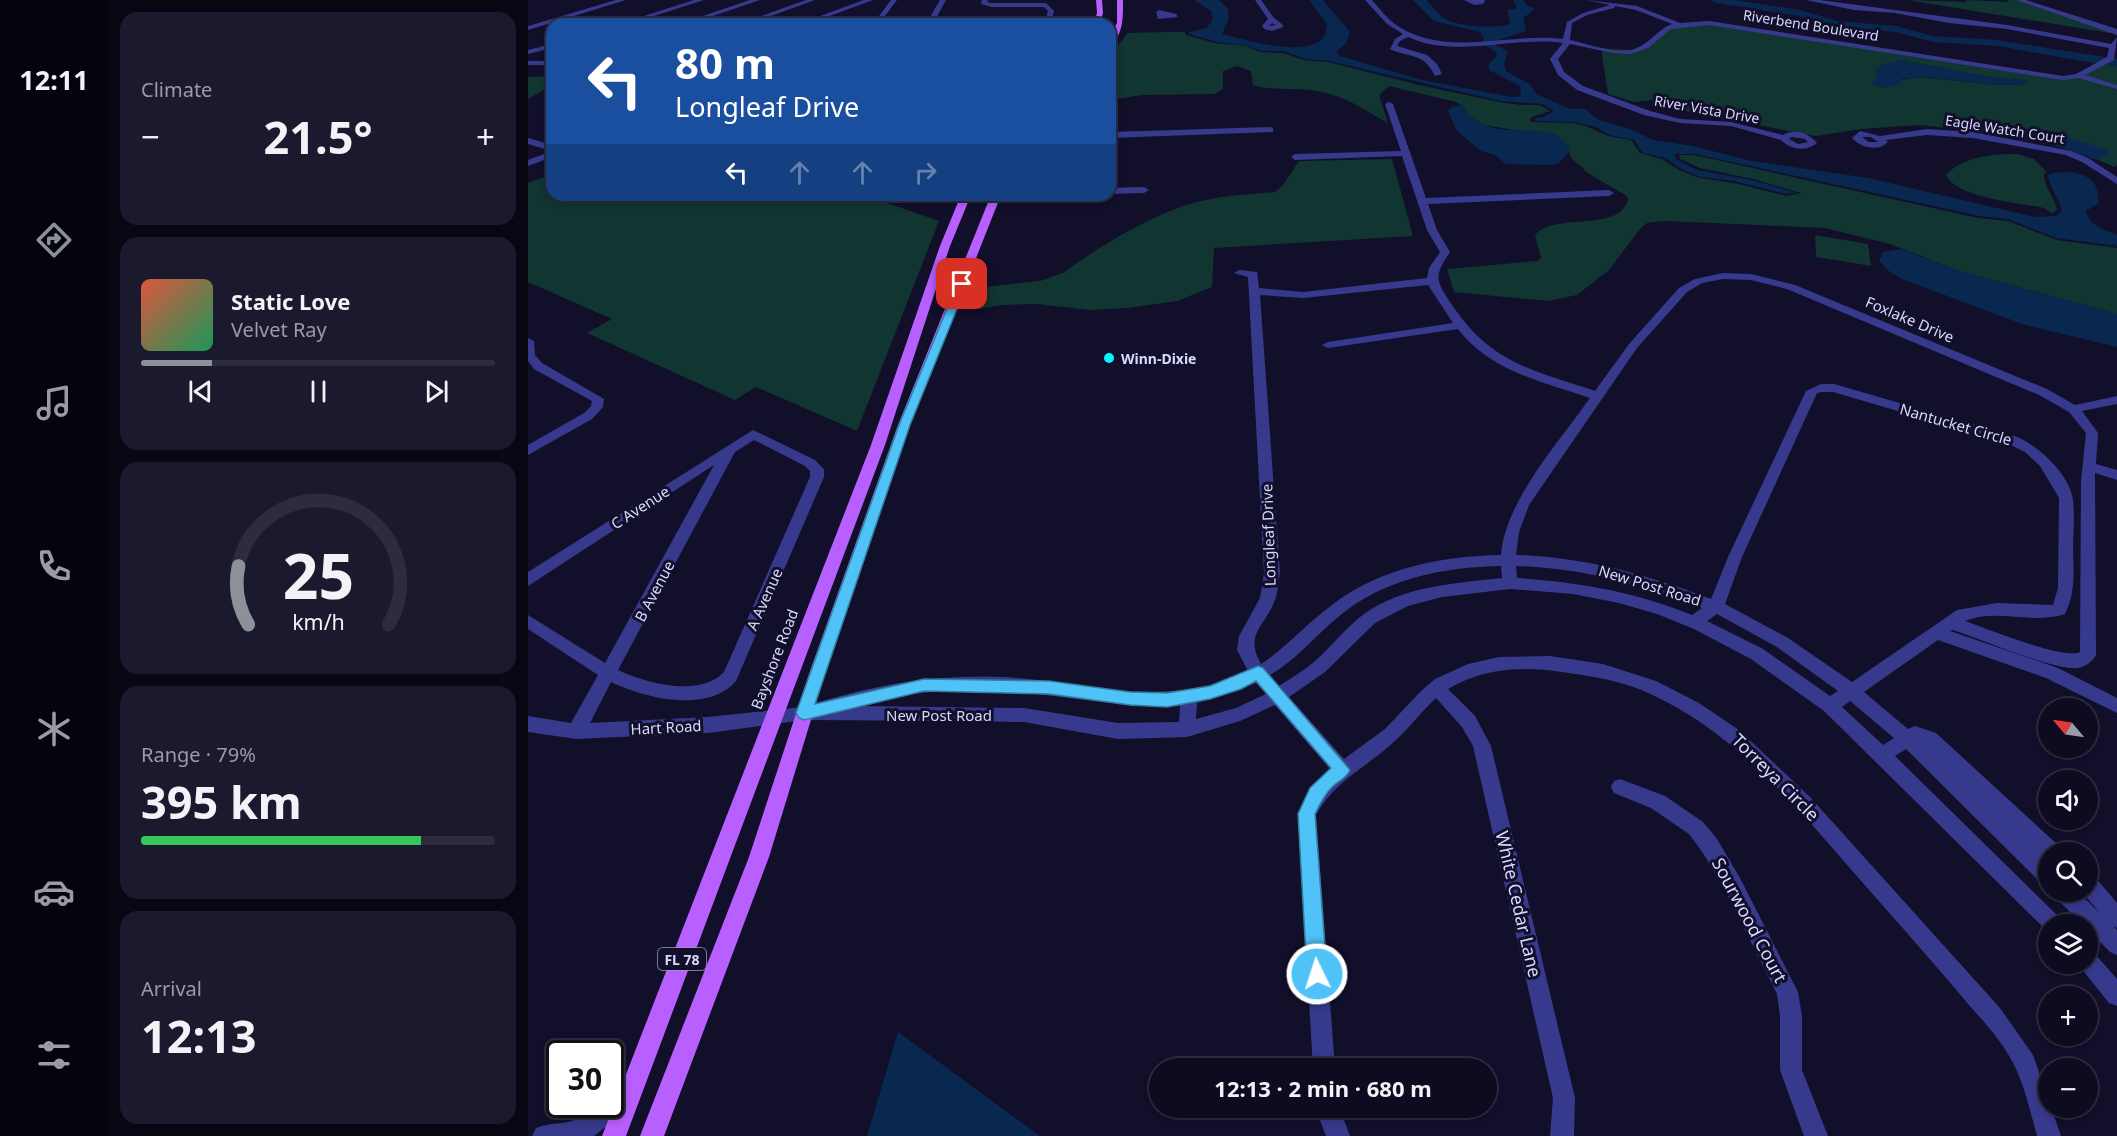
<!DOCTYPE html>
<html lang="en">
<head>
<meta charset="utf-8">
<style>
	body { margin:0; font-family:"Noto Sans",sans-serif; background:#1b192d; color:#f1f3f6; height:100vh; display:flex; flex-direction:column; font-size:22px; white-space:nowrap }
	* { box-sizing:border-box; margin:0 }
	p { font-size:20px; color:#9a9ba5 }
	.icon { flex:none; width:33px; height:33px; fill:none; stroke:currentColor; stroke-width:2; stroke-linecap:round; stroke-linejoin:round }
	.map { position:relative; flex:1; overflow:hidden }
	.sheet { display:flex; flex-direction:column; gap:12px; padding:12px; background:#070612; width:420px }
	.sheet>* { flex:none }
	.banner { position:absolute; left:18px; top:18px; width:570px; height:183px; border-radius:18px; box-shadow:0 3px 9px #0003,0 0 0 2px #2d2b3e; background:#1a4fa0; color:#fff; overflow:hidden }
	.needle { width:39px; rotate:299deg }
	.tools { position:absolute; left:1510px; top:698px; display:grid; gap:12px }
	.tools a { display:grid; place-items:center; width:60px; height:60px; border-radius:50%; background:#0d0b20; box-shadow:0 3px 9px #0003,0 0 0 2px #2d2b3e; font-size:30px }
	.speed { position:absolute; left:18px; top:1040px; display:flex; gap:12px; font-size:30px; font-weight:700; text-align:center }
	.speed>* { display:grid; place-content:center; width:78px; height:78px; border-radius:50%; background:#0d0b20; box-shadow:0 3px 9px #0003,0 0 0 2px #2d2b3e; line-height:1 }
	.speed .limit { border:3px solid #111; border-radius:9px; background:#fff; color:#111 }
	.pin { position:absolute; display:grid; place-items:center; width:51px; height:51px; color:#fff; margin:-26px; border-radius:12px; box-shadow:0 3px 9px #0006 }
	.me { position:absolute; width:66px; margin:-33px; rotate:356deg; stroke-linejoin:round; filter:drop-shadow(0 0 4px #0008) }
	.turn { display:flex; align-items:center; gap:21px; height:126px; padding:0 30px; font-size:27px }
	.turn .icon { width:78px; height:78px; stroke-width:2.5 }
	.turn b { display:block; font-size:42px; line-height:51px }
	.lanes { display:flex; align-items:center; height:57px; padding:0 30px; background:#0003; justify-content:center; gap:30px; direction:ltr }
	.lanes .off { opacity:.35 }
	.big { font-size:45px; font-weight:700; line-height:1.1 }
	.sheet .widget { flex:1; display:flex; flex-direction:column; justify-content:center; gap:9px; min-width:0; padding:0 21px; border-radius:18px; background:#1b192d }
	.sheet .dial { align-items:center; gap:0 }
	.dial svg { height:156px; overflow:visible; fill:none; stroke:#2d2b3e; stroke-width:7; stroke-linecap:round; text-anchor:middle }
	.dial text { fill:#f1f3f6; stroke:none }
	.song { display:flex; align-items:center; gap:18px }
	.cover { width:72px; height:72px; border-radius:9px; background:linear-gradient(135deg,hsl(10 70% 55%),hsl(150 70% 35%)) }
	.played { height:6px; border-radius:3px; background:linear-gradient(90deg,#8c9099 20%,#2d2b3e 20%) }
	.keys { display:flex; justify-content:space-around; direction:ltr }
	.heat { display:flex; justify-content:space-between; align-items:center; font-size:33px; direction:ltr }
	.charge { height:9px; border-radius:4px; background:linear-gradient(90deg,#34c759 79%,#2d2b3e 0) }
	.trip { position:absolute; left:621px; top:1058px; width:348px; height:60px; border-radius:30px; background:#0d0b20; box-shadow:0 3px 9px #0003,0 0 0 2px #2d2b3e; font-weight:700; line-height:60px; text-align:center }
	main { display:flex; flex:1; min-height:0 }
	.dock { display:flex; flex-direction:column; width:108px; justify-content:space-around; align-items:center; background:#05040d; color:#9a9ba5 }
	.dock .icon { width:42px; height:42px }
	.dock .active { color:#8c9099 }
	.dock b { font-size:27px; color:#f1f3f6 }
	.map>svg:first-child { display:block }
	.green { fill:#113531; fill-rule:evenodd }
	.water { fill:#09284f }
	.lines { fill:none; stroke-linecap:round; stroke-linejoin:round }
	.river { fill:#09284f; fill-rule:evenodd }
	.minor { fill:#373a8c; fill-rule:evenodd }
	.major { fill:#b75fff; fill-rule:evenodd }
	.route { fill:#4fc3f7; stroke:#337fa1; stroke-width:1.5 }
	.poi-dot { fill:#04f9ff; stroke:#110f2a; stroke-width:2 }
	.labels { text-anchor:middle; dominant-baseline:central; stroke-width:6; stroke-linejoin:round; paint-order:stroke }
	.far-street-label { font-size:14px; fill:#d9d8ff; stroke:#110f2a }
	.far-poi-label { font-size:14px; font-weight:bold; fill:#d9d8ff; stroke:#110f2a; text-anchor:start }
	.shield { fill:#110f2a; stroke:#9d9cbf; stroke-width:1.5 }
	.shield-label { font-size:14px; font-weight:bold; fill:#d9d8ff }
	.street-label { font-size:15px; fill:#d9d8ff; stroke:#110f2a }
	.near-street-label { font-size:18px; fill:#d9d8ff; stroke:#110f2a }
</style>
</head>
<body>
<main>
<nav class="dock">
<b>12:11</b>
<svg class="icon active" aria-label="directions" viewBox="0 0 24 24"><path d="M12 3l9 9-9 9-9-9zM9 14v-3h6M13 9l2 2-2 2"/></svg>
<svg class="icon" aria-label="music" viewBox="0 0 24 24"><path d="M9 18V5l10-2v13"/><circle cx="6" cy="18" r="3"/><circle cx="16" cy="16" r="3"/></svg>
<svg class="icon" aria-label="phone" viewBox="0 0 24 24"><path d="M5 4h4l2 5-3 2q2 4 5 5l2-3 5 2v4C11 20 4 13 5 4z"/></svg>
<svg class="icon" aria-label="climate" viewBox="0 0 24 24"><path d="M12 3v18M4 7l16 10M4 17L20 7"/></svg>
<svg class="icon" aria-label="car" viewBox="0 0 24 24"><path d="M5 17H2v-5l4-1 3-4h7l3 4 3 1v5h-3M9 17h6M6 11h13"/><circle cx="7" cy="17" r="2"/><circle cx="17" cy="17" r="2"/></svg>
<svg class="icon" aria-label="filters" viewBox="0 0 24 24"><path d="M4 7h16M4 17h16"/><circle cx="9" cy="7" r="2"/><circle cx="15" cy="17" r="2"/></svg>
</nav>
<section class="sheet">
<div class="widget"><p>Climate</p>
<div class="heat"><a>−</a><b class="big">21.5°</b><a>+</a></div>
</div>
<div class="widget">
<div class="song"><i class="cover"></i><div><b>Static Love</b><p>Velvet Ray</p></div></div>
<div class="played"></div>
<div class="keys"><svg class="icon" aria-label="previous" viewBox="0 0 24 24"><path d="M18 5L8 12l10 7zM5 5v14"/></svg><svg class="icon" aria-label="pause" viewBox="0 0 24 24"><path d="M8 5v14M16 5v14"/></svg><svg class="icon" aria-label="next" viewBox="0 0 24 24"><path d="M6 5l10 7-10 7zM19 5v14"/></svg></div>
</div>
<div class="widget dial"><svg viewBox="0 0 100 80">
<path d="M14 69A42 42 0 1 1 86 69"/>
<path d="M14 69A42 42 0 0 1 9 39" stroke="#8c9099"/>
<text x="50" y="56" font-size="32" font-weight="700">25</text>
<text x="50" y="72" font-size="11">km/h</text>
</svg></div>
<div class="widget"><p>Range · 79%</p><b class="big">395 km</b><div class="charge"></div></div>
<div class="widget"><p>Arrival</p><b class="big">12:13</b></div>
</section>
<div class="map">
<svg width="1589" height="1136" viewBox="0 0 1589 1136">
	<rect width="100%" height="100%" fill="#110f2a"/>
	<!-- green -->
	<g class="green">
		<path d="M1379 0 1439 2 1438 0 1481 2 1479 0H1493L1588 34Z"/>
		<path d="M1176 22 1536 77 1550 74 1577 61 1589 64V165L1586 167 1562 156 1525 145 1450 131 1390 125 1333 129 1288 136 1157 111 1147 98 1106 102 1080 94 1073 48 1105 50 1121 42 1135 29ZM1371 60 1467 78 1496 80 1500 84 1469 85 1391 77 1374 80 1348 72 1351 68Z"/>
		<path d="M637 32H657L658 35 687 43 718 46 732 52 755 53 776 60 800 62 891 85 971 102 993 105H1012L1022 111 1004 117 1002 120 1004 122 1046 123 1058 126 1080 136 1103 140 1112 153 1134 159 1151 170 1172 178 1206 183 1258 196 1273 193 1225 179 1172 168 1152 159 1151 155H1166L1450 218 1480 221 1529 240 1589 248V314L1431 271 1362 244 1297 228 1137 221 1119 223 1112 229 1081 270 1049 295 1020 301 926 292 919 269 1010 261 1013 258 1007 235C1024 215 1070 228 1092 212 1095 210 1098 204 1100 201L1099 196 1061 174 1043 158 1041 151 1008 131H992L957 125 943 118 934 105 928 102 861 86 851 95 860 123C834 108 812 93 782 90 763 88 744 91 725 85L723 71 709 66 695 71V89L687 94 614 95 582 100V58L599 33Z"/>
		<path d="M24 76V85L0 99V77Z"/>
		<path d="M1489 154 1506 159 1519 172 1516 174C1516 187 1526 196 1529 209L1525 214 1516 208C1493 203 1428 198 1418 175 1435 156 1465 154 1489 154Z"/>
		<path d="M864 159 885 236 686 248 684 287 649 301 599 308 562 310 509 304 474 305 450 309 457 287 512 281 535 273C571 247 613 221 655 206 684 196 716 195 747 192L755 185 771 161Z"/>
		<path d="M24 174V195H336L411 221 329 431 228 387 207 400 59 333 84 319 0 282V183Z"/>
		<path d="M1287 235 1340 244 1343 266 1288 257Z"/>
	</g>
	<!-- water -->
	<g class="water">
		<path d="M666 0H691L700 9 701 18 694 34C719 40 769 56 792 41 798 37 798 30 799 24L781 0H795L822 32 818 43 808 52 812 56 894 80 984 97 993 96 992 86 961 70V64L969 55 967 51 953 43 956 39 952 32 906 21 885 0H898C905 6 911 16 919 20 931 26 970 29 982 24L979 10 987 9 993 2 1007 9 995 18 998 31 968 41V45L980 51 976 64 978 71 1003 85 1008 94 1042 109H1057L1071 120 1105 130 1125 140 1165 146 1224 161 1340 178 1507 217 1529 216 1534 210C1531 198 1521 188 1520 175 1531 170 1554 171 1563 180 1570 186 1570 195 1571 203L1558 211C1561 226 1577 230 1589 235V246L1528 238 1480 219 1451 216 1167 154H1147L1148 159 1169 170 1224 180 1269 193 1258 194 1206 181 1173 177 1153 169 1137 158 1115 153 1106 140 1081 135 1068 127 1046 122 1007 121V118L1015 117 1026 111 1015 104 972 101 801 61 778 59 755 51H734L720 46 689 42 660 34 661 32 679 28 685 19 683 11Z"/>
		<path d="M1371 60 1467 78 1496 80 1501 84 1469 85 1396 77 1374 79 1371 85 1359 88 1344 85 1352 66Z"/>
		<path d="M934 105C958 141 992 125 1029 134L1041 147V152L1032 162 1026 165 978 164 967 155 953 151 929 131 920 111 924 107Z"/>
		<path d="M1449 127 1510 128 1571 147 1581 151V154L1569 160 1525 145 1447 131Z"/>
		<path d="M1373 249 1431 271 1589 314V347L1494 324 1374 279 1362 272 1351 261 1355 252Z"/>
		<path d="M370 1032 512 1136H339Z"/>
	</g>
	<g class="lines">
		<!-- river -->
		<g class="river">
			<path d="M985 0H995L1000 8 991 10Z"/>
			<path d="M1182 0H1207L1272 10 1310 21 1368 26 1405 36 1469 40 1589 59V67L1469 46 1405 42 1368 32 1309 27 1271 16 1187 3Z"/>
		</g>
		<!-- minor -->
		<g class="minor">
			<path d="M88 0H98L0 30V26Z"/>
			<path d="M166 0H176L101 24H91Z"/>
			<path d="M222 0H232L161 24H151Z"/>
			<path d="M278 0H287L221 24H211Z"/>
			<path d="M336 0H345L280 24H270Z"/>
			<path d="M363 0H369L351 24H345L346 22 330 24 351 16Z"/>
			<path d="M412 0H418L406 22 518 19 520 11 516 7H464L453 4 454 0H460L459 2 464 3H518L526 11 523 24H398Z"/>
			<path d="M727 0H733L746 18 755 25V27L744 31 736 29 734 26 740 19ZM744 23 748 25 741 26Z"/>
			<path d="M837 0H844C852 9 860 20 870 26 918 58 982 32 1035 39L1039 22 1055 13 1082 5 1058 0 1109 6 1152 23 1181 21 1535 76 1548 74 1579 57 1581 48 1479 29 1421 23 1367 13 1326 10 1278 0H1292L1479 25 1583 44 1589 37 1586 60 1557 75 1589 85V89L1550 78 1535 80 1181 25 1143 29 1120 48 1102 54 1085 53 1042 44 1030 59 1036 72 1055 86 1122 111 1152 119 1203 122 1255 135C1267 128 1281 133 1289 143 1279 152 1263 150 1253 140L1203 126 1152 123 1116 115 1049 90 1030 75 1022 59 1035 43C985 36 928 59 880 37L872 41 869 46 899 55 909 64 914 74 907 76C895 52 884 59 862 49L867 39 875 34 859 24ZM1087 6 1108 10 1144 24C1131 29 1125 39 1113 46 1093 58 1063 44 1042 40L1044 23 1059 15 1086 8ZM1264 137 1277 139 1280 142 1270 144 1261 139Z"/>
			<path d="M936 0H957V1L955 4 946 5Z"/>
			<path d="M1489 0H1498L1589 29V35Z"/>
			<path d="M631 10 648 14 650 17 630 19 628 12Z"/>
			<path d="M24 44V48L0 54V50Z"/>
			<rect x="0" y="61" width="24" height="4"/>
			<path d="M861 102 865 104 898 198 1081 190 1086 193 1081 196 900 204 909 230 922 252C905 277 908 281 924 305 963 363 1004 370 1067 391L1101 344 1151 288 1167 279 1195 273 1223 274 1267 285 1519 389 1547 405 1589 396V404L1554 411 1570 433 1568 464 1589 470V480L1567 473 1568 655C1565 661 1557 667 1550 668 1527 671 1450 638 1425 630L1422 631 1530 668 1589 698V713L1518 678 1410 640 1336 692 1380 729 1387 726 1408 733 1530 845 1533 852H1521V861L1511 854 1521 863V887L1514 884 1378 749 1367 756 1531 917 1534 924H1521V933L1296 711 1223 659 1166 629 1129 614 1091 603 1045 594 982 589 914 597 880 606 847 623 797 672 761 697 816 759 857 729 892 692 907 679 940 664 971 657 1022 656 1075 664 1128 681 1171 703 1211 730 1282 797 1472 1008 1505 1055 1533 1136H1509C1503 1114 1498 1092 1489 1071 1478 1046 1459 1025 1441 1005 1411 969 1380 934 1349 899 1281 822 1214 734 1118 692 1091 680 1063 676 1034 672 995 666 955 668 920 689L947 716 963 746 1047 1098 1046 1136H1022L1025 1098 945 746 934 727 908 698C894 711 883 726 869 739 841 766 807 780 788 815L807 1068H785L770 814 781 793 802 769 747 705 712 721 659 737 590 739 496 722 437 721 276 720 180 733 48 739 0 732V716L43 723 70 675 0 629V615L77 663 186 465 0 586V572L225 430 287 460 296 469V477L208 681C180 714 116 698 83 682L62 723 180 717 284 706 291 702C355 683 410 674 477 677 564 682 636 711 720 671L709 650 711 636 732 598 736 573 720 277 706 273 711 270 729 272 731 288 775 292 899 278 901 268 912 252 899 230 874 156 767 160 763 157 767 154 873 151 857 104ZM1195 279 1223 280 1259 289 1511 395 1541 412 1558 433 1553 481 1552 652C1536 660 1457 628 1437 621 1469 608 1504 625 1537 614 1547 594 1546 573 1545 551 1545 535 1547 517 1545 500 1542 475 1511 446 1489 437L1306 384H1293L1278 391 1200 557 1183 599C1120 575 1056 557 988 555L991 532 1001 505 1109 348 1159 292 1174 283ZM900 285 925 323 800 342 794 345 800 348 930 329C962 371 1015 382 1062 398 1031 442 977 501 973 555 915 556 851 568 804 605 779 623 759 647 733 664 715 632 739 626 748 597 750 590 750 581 752 573L732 295 775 298ZM1294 392H1305L1479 443 1497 452 1512 466 1531 498 1530 588 1525 605 1469 603 1429 610 1324 682 1260 638 1197 604 1214 557 1289 393ZM226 440 277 466 282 471V477L196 672C172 698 117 683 90 670L207 452ZM973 566 974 578C928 583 875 586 836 614 818 627 803 647 786 662 775 671 763 678 751 686L742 675C768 660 786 637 809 618 854 579 915 567 973 566ZM988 566C1053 568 1114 584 1174 608L1164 615C1107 592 1050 582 989 578ZM1189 614 1249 647 1310 691 1302 696 1235 649 1179 621ZM728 683 738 694 708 708 668 719 669 703ZM414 691 492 692 609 706H652L651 722 590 723 496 708 328 706 373 695ZM1322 701 1366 738 1355 745 1314 707Z"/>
			<path d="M742 127 745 128V132L582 138V132Z"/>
			<path d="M1399 129 1445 132 1543 151 1560 158 1589 177V184L1554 162 1538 155 1445 138 1399 135 1358 140 1360 142C1350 152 1333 148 1324 138L1332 131 1352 136ZM1334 137H1343L1350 142H1341Z"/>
			<path d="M0 138 24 145V151L0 144Z"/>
			<path d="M24 151V157L0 166V160Z"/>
			<path d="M582 188 616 187 621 190 616 193 582 194Z"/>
			<path d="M0 338 6 341 7 355 14 363 76 399 75 407 64 419 0 455V445L56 413 63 406 64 401 6 369 0 361Z"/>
			<path d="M1092 779 1137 796 1175 822 1189 839 1212 878 1270 992 1274 1016V1070L1300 1136H1276L1252 1070V1016L1249 994 1198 892 1175 853 1161 834 1123 808 1086 793 1083 787 1086 781Z"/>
			<path d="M1560 874 1567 877 1589 903V928L1585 926 1589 930V955L1582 952 1560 930V924H1554L1528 898 1525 891H1549L1573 914 1553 891H1560Z"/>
			<path d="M1560 951 1567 954 1589 979V1006L1581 1003 1553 968 1550 963H1560Z"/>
			<path d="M101 1083 109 1086 112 1094 109 1102 66 1136H4L8 1128C21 1122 37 1125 49 1119 64 1112 63 1104 82 1104V1094Z"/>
			<path d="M787 1107H811L822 1136H798Z"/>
		</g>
		<!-- major -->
		<g class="major">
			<path d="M568 0H574L575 13 572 24H566L569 13Z"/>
			<path d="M589 0H595C595 15 596 35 582 45V36L589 23Z"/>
			<path d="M433 195H443L422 246 357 445 98 1136H74L343 445 412 246Z"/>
			<path d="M463 195H473L382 425 297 674 241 857 136 1136H112L221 857 281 674 370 425Z"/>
		</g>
	</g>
	<!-- route -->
	<path class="route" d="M430 282 439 284 382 425 287 704 396 679 521 681 602 692 639 693 682 686 730 666 735 668 822 770C819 778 810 781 804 787 796 795 792 804 787 814L799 974 796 981 789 984 782 981 779 974 770 814 782 788 803 768 728 681 713 689 682 699 639 707 602 705 521 694 396 691 276 720 271 718 268 713 371 425Z"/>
	<!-- markers -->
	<circle class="poi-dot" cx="581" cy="358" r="6"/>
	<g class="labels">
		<!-- far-street labels -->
		<g class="far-street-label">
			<text transform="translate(1283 25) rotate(9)">Riverbend Boulevard</text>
			<text transform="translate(1179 109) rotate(10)">River Vista Drive</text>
			<text transform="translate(1477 129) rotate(9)">Eagle Watch Court</text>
		</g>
		<!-- far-poi labels -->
		<g class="far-poi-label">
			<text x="593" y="358">Winn-Dixie</text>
		</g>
		<!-- shield labels -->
		<rect class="shield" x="130" y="948" width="48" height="22" rx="4.5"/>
		<g class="shield-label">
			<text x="154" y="959">FL 78</text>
		</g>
		<!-- street labels -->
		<g class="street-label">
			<text transform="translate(1382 319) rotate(23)">Foxlake Drive</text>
			<text transform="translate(1428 424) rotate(16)">Nantucket Circle</text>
			<text transform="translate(112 507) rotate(-33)">C Avenue</text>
			<text transform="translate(740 535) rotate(-92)">Longleaf Drive</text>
			<text transform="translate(1122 585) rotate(17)">New Post Road</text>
			<text transform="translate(126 591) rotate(-62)">B Avenue</text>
			<text transform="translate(236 599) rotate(-66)">A Avenue</text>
			<text transform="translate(246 659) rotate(-69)">Bayshore Road</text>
			<text x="411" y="715">New Post Road</text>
			<text transform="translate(138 727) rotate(-3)">Hart Road</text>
		</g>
		<!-- near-street labels -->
		<g class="near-street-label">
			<text transform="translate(1248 777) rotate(45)">Torreya Circle</text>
			<text transform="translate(991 904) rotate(77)">White Cedar Lane</text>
			<text transform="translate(1222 920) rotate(62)">Sourwood Court</text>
		</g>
	</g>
</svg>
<div class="tools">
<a><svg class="needle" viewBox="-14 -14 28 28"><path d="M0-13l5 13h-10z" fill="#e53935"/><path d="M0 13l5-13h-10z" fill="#9a9ba5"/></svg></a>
<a><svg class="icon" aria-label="sound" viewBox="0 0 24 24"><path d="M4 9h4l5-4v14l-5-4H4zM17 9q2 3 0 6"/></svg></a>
<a><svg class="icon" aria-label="search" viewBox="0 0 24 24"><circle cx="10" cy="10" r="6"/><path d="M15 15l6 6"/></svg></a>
<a><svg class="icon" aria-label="layers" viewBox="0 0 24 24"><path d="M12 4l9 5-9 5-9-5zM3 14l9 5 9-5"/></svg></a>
<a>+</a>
<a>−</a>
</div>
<div class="speed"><div class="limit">30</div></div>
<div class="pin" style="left:434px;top:284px;background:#d93025"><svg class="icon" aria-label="arrive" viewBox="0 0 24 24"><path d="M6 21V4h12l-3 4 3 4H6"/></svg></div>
<svg class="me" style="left:789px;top:974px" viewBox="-20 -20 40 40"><circle r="17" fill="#4fc3f7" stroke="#fff" stroke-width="3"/><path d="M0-11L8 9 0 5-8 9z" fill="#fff"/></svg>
<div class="trip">12:13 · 2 min · 680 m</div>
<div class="banner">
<div class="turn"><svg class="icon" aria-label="left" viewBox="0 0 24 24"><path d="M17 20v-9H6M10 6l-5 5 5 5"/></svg><div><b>80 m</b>Longleaf Drive</div></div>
<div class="lanes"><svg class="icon" aria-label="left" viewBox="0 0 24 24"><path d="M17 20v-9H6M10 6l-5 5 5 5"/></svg><svg class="icon off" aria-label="ahead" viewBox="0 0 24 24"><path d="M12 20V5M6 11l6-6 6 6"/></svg><svg class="icon off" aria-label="ahead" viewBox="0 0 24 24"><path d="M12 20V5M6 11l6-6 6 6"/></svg><svg class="icon off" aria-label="right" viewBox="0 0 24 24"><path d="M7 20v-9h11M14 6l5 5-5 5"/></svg></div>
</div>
</div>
</main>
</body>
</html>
